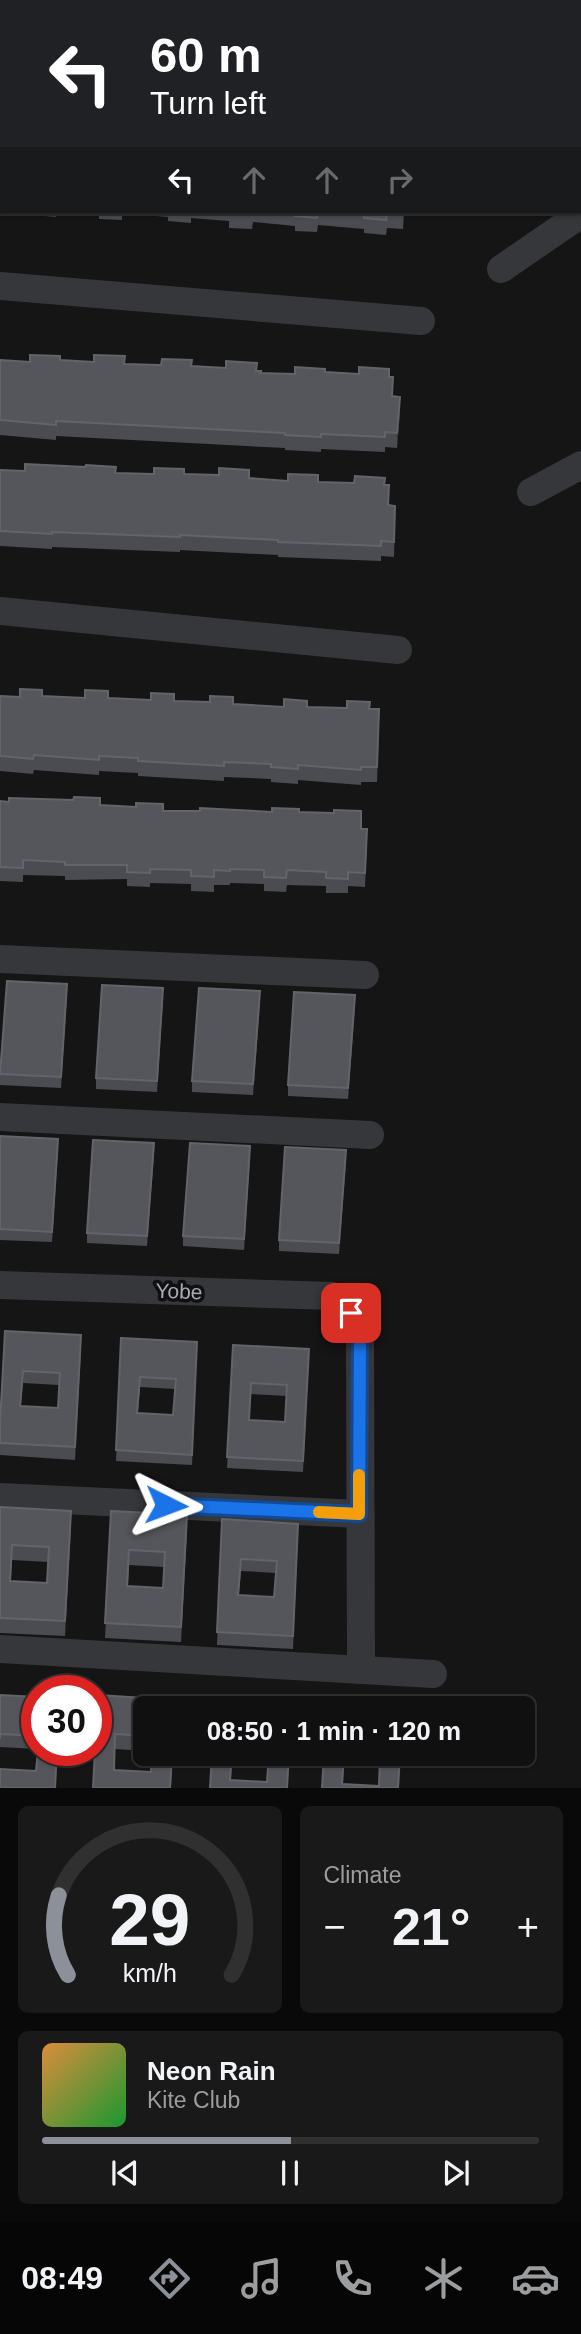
<!DOCTYPE html>
<html lang="en">
<head>
<meta charset="utf-8">
<style>
	body { margin:0; font-family:Helvetica,sans-serif; background:#191919; color:#f1f3f6; height:100vh; display:flex; flex-direction:column; font-size:26px; white-space:nowrap }
	* { box-sizing:border-box; margin:0 }
	p { font-size:23px; color:#9c9d9f }
	.icon { flex:none; width:38px; height:38px; fill:none; stroke:currentColor; stroke-width:2; stroke-linecap:round; stroke-linejoin:round }
	.map { position:relative; height:1788px; overflow:hidden }
	.panel { display:flex; flex-direction:column; gap:18px; padding:18px; background:#090909; flex:1 }
	.panel>* { flex:none }
	.top-card { position:absolute; left:0px; top:0px; width:581px; height:214px; box-shadow:0 2px 5px #0004,0 0 0 2px #303030; background:#202124; color:#fff; overflow:hidden }
	.speed { position:absolute; left:21px; top:1675px; display:flex; gap:14px; font-size:35px; font-weight:700; text-align:center }
	.speed>* { display:grid; place-content:center; width:91px; height:91px; border-radius:50%; background:#101010; box-shadow:0 2px 5px #0004,0 0 0 2px #303030; line-height:1 }
	.speed .limit { border:10px solid #d22; background:#fff; color:#111 }
	.pin { position:absolute; display:grid; place-items:center; width:60px; height:60px; color:#fff; margin:-30px; border-radius:14px; box-shadow:0 4px 10px #0006 }
	.me { position:absolute; width:77px; margin:-38px; rotate:93deg; stroke-linejoin:round; filter:drop-shadow(0 0 5px #0008) }
	.turn { display:flex; align-items:center; gap:24px; height:147px; padding:0 35px; font-size:32px }
	.turn .icon { width:91px; height:91px; stroke-width:2.5 }
	.turn b { display:block; font-size:49px; line-height:60px }
	.lanes { display:flex; align-items:center; height:66px; padding:0 35px; background:#0003; justify-content:center; gap:35px; direction:ltr }
	.lanes .off { opacity:.35 }
	.big { font-size:52px; font-weight:800; line-height:1.1 }
	.panel .card { flex:1; display:flex; flex-direction:column; justify-content:center; gap:10px; min-width:0; padding:0 24px; border-radius:10px; background:#191919 }
	.panel .dial { align-items:center; gap:0 }
	.dial svg { height:182px; overflow:visible; fill:none; stroke:#303030; stroke-width:7; stroke-linecap:round; text-anchor:middle }
	.dial text { fill:#f1f3f6; stroke:none }
	.song { display:flex; align-items:center; gap:21px }
	.cover { width:84px; height:84px; border-radius:10px; background:linear-gradient(135deg,hsl(30 70% 55%),hsl(130 70% 35%)) }
	.played { height:7px; border-radius:4px; background:linear-gradient(90deg,#8c9099 50%,#303030 50%) }
	.keys { display:flex; justify-content:space-around; direction:ltr }
	.heat { display:flex; justify-content:space-between; align-items:center; font-size:38px; direction:ltr }
	.panel .tiles { flex:1; display:grid; gap:18px; grid-template-columns:1fr 1fr }
	.card:last-child { grid-column:span 2 }
	.trip { position:absolute; left:133px; top:1696px; width:402px; height:70px; border-radius:10px; background:#101010; box-shadow:0 2px 5px #0004,0 0 0 2px #303030; font-weight:800; line-height:70px; text-align:center }
	.tab-bar { display:flex; height:112px; justify-content:space-around; align-items:center; background:#060606; color:#9c9d9f }
	.tab-bar .icon { width:49px; height:49px }
	.tab-bar .selected { color:#8c9099 }
	.tab-bar b { font-size:32px; color:#f1f3f6 }
	.map>svg:first-child { display:block }
	.lines { fill:none; stroke-linecap:round; stroke-linejoin:round }
	.minor { stroke:#36373b; stroke-width:28 }
	.wall { fill:#4b4c51; fill-rule:evenodd }
	.shaded-wall { fill:#313235 }
	.building { fill:#55565b; stroke:#626469; stroke-width:2; fill-rule:evenodd }
	.route-casing { stroke:#114b97; stroke-width:18 }
	.route { stroke:#1a73e8; stroke-width:12 }
	.slow { stroke:#f59e0b; stroke-width:12 }
	.labels { text-anchor:middle; dominant-baseline:central; stroke-width:7; stroke-linejoin:round; paint-order:stroke }
	.street-label { font-size:21px; fill:#a8abb5; stroke:#101011 }
</style>
</head>
<body>
<div class="map">
<svg width="581" height="1788" viewBox="0 0 581 1788">
	<rect width="100%" height="100%" fill="#151516"/>
	<g class="lines">
		<!-- minor -->
		<g class="minor">
			<path d="M509 2 511 0"/>
			<path d="M501 269 581 214"/>
			<path d="M0 286 421 321"/>
			<path d="M531 492 581 465"/>
			<path d="M0 611 398 650"/>
			<path d="M0 959 365 975"/>
			<path d="M0 1117 370 1135"/>
			<path d="M0 1285 332 1296 351 1313 360 1334 361 1670"/>
			<path d="M0 1497 359 1514"/>
			<path d="M0 1649 433 1674"/>
		</g>
	</g>
	<!-- wall -->
	<g class="wall">
		<rect x="0" y="26" width="2" height="80"/>
		<rect x="0" y="133" width="2" height="76"/>
		<path d="M34 212H57L56 217 34 215Z"/>
		<path d="M80 212H404L403 229 387 228 386 235 364 233V229L318 225 317 232 295 231V226L253 222 252 229 229 228V221L191 218V223L168 221V217L122 213V220L99 219V213Z"/>
		<path d="M0 360 30 362 60 360 125 364 192 366 257 371 260 373 295 374 325 372 389 377 393 396 400 412 397 448 385 447V452L321 449V452L285 450V448L56 436V440L0 435Z"/>
		<path d="M0 470 154 474H184L288 481 385 485 388 505 395 520 394 557 381 556V561L278 557V555L180 550V552L52 547V549L0 546Z"/>
		<path d="M0 696H42L174 701 284 707 370 709 379 724 377 782H361V785L298 780V784L271 782V779L224 777V781L138 776V773L99 771V775L34 770 33 774 0 771Z"/>
		<path d="M0 801 100 805 163 811 299 812 361 829 367 843 365 887 348 886V893H326V886L287 885 286 892 264 891V884L230 883V885H214V892L191 891V884L150 883V887L127 886V879L65 880V876L23 875V882L0 881Z"/>
		<path d="M67 994 61 1088 0 1085V1074Z"/>
		<path d="M163 998 157 1092 96 1089V1078Z"/>
		<path d="M260 1002 253 1095 192 1092V1081Z"/>
		<path d="M355 1006 348 1099 288 1096V1085Z"/>
		<path d="M0 1136 58 1149 52 1242 0 1240Z"/>
		<path d="M154 1153 147 1246 87 1243V1233Z"/>
		<path d="M250 1157 244 1250 183 1246V1236Z"/>
		<path d="M346 1161 339 1254 279 1251V1240Z"/>
		<path d="M5 1331 81 1348 75 1460 0 1455V1423ZM23 1383 59 1385 58 1408 21 1406Z"/>
		<path d="M121 1338 197 1342 192 1465 116 1461ZM140 1387 175 1389 173 1415 138 1413Z"/>
		<path d="M233 1345 309 1359 303 1472 227 1468ZM251 1394 287 1396 285 1422 249 1420Z"/>
		<path d="M0 1507 71 1526 65 1636 0 1633ZM12 1560 48 1562 47 1583 11 1581Z"/>
		<path d="M111 1511 187 1530 181 1642 105 1638ZM129 1565 164 1567 163 1588 128 1586Z"/>
		<path d="M222 1519 298 1537 293 1649 217 1645ZM241 1571 276 1573 274 1597 239 1595Z"/>
		<path d="M0 1695 37 1697V1749L0 1747V1753Z"/>
		<path d="M98 1695 145 1708V1751L115 1749 114 1770 151 1772 173 1754 171 1788H93Z"/>
		<path d="M212 1754H289L287 1788H210ZM232 1754 269 1756 267 1782 231 1780Z"/>
		<path d="M324 1754H400L399 1788H322ZM344 1760 380 1763 379 1786 343 1784Z"/>
	</g>
	<!-- shaded-wall -->
	<g class="shaded-wall">
		<path d="M400 397V412L397 448V433Z"/>
		<path d="M67 984V994L61 1088V1077Z"/>
		<path d="M163 988V998L157 1092V1081Z"/>
		<path d="M260 991V1002L253 1095V1084Z"/>
		<path d="M355 995V1006L348 1099V1088Z"/>
		<path d="M58 1139V1149L52 1242V1232Z"/>
		<path d="M154 1143V1153L147 1246V1236Z"/>
		<path d="M250 1146V1157L244 1250V1239Z"/>
		<path d="M346 1150V1161L339 1254V1243Z"/>
		<path d="M81 1335V1348L75 1460V1447Z"/>
		<path d="M71 1511V1526L65 1636V1621Z"/>
		<path d="M187 1515V1530L181 1642V1627Z"/>
	</g>
	<!-- building -->
	<g class="building">
		<rect x="218" y="0" width="17" height="2"/>
		<rect x="0" y="26" width="2" height="65"/>
		<rect x="0" y="133" width="2" height="61"/>
		<path d="M229 212H252V214L229 213Z"/>
		<path d="M295 212H318L317 218 295 216Z"/>
		<path d="M339 212H403V214L387 213 386 220 364 218V214Z"/>
		<path d="M30 355 60 356V360L94 362V355L125 356 124 364 161 365 162 359 192 360 191 366 226 368V361L257 363 256 371H261L260 373 295 374V367L325 369V372L359 374V367L389 369V377H393L392 396 400 397 397 433 385 432V437L321 434V437L285 435V433L56 421V425L0 420V360L30 362Z"/>
		<path d="M25 464 85 467 86 465 116 467 115 473 154 474V468L184 469V474L219 475V468L249 470V478L288 481V474L318 475V482L354 483 355 476 385 478 384 485H389L388 505 395 506 394 542 381 541V546L278 542V540L180 535V537L52 532V534L0 531V470L25 471Z"/>
		<path d="M20 689 42 690V696L85 698V690L108 691V698L151 700V693L174 694V701L210 702V696L233 697V704L284 707V699L307 701V707L347 708V701L370 702 369 709H379L377 767H361V770L298 765V769L271 767V764L224 762V766L138 761V758L99 756V760L34 755 33 759 0 756V696L20 697Z"/>
		<path d="M74 797 100 798V805L136 807V803L163 804V811H200V808L272 812V808L299 809V812L334 813V810L361 811V829H367L365 873 348 872V879L326 878V872L287 870 286 878 264 877V870L230 869V871L214 870V877L191 876V870L150 869V873L127 872V865H65V862L23 860V868L0 867V801L9 802V798L73 800Z"/>
		<path d="M7 981 67 984 61 1077 0 1074Z"/>
		<path d="M102 985 163 988 157 1081 96 1078Z"/>
		<path d="M199 988 260 991 253 1084 192 1081Z"/>
		<path d="M294 992 355 995 348 1088 288 1085Z"/>
		<path d="M0 1136 58 1139 52 1232 0 1229Z"/>
		<path d="M93 1140 154 1143 147 1236 87 1233Z"/>
		<path d="M190 1143 250 1146 244 1239 183 1236Z"/>
		<path d="M285 1147 346 1150 339 1243 279 1240Z"/>
		<path d="M5 1331 81 1335 75 1447 0 1443V1423ZM23 1371 60 1373 58 1408 20 1406Z"/>
		<path d="M121 1338 197 1342 192 1455 116 1450ZM140 1377 176 1379 173 1415 137 1413Z"/>
		<path d="M233 1345 309 1349 303 1461 227 1457ZM251 1383 287 1385 285 1422 249 1420Z"/>
		<path d="M0 1507 71 1511 65 1621 0 1618ZM12 1545 49 1547 47 1583 10 1581Z"/>
		<path d="M111 1511 187 1515 181 1627 105 1623ZM129 1550 165 1552 163 1588 127 1586Z"/>
		<path d="M222 1519 298 1524 293 1636 217 1632ZM241 1559 277 1561 274 1597 238 1595Z"/>
		<path d="M0 1695 37 1697V1736L0 1734V1739Z"/>
		<path d="M98 1695 175 1700 174 1708H145V1736L115 1734 114 1770 151 1772 152 1754H172L170 1788H93L95 1750H96Z"/>
		<path d="M214 1704 285 1708H214Z"/>
		<path d="M38 1750H57L55 1788H0V1769L36 1771Z"/>
		<path d="M212 1754H232L230 1780 267 1782 269 1754H289L287 1788H210Z"/>
		<path d="M324 1754H344L342 1784 379 1786 380 1754H400L398 1788H322Z"/>
	</g>
	<g class="lines">
		<!-- route casing -->
		<g class="route-casing">
			<path id="route" d="M166 1505 359 1514 360 1334 351 1313"/>
		</g>
		<!-- route -->
		<use href="#route" class="route"/>
		<!-- slow -->
		<path class="slow" d="M319 1512 359 1514V1475"/>
	</g>
	<g class="labels">
		<!-- street labels -->
		<g class="street-label">
			<text transform="translate(179 1291) rotate(2)">Yobe</text>
		</g>
	</g>
</svg>
<div class="speed"><div class="limit">30</div></div>
<div class="pin" style="left:351px;top:1313px;background:#d93025"><svg class="icon" aria-label="arrive" viewBox="0 0 24 24"><path d="M6 21V4h12l-3 4 3 4H6"/></svg></div>
<svg class="me" style="left:166px;top:1505px" viewBox="-20 -20 40 40"><path d="M0-17L14 15 0 8-14 15z" fill="#1a73e8" stroke="#fff" stroke-width="4"/></svg>
<div class="trip">08:50 · 1 min · 120 m</div>
<div class="top-card">
<div class="turn"><svg class="icon" aria-label="left" viewBox="0 0 24 24"><path d="M17 20v-9H6M10 6l-5 5 5 5"/></svg><div><b>60 m</b>Turn left</div></div>
<div class="lanes"><svg class="icon" aria-label="left" viewBox="0 0 24 24"><path d="M17 20v-9H6M10 6l-5 5 5 5"/></svg><svg class="icon off" aria-label="ahead" viewBox="0 0 24 24"><path d="M12 20V5M6 11l6-6 6 6"/></svg><svg class="icon off" aria-label="ahead" viewBox="0 0 24 24"><path d="M12 20V5M6 11l6-6 6 6"/></svg><svg class="icon off" aria-label="right" viewBox="0 0 24 24"><path d="M7 20v-9h11M14 6l5 5-5 5"/></svg></div>
</div>
</div>
<section class="panel">
<div class="tiles">
<div class="card dial"><svg viewBox="0 0 100 80">
<path d="M14 69A42 42 0 1 1 86 69"/>
<path d="M14 69A42 42 0 0 1 10 34" stroke="#8c9099"/>
<text x="50" y="56" font-size="32" font-weight="700">29</text>
<text x="50" y="72" font-size="11">km/h</text>
</svg></div>
<div class="card"><p>Climate</p>
<div class="heat"><a>−</a><b class="big">21°</b><a>+</a></div>
</div>
<div class="card">
<div class="song"><i class="cover"></i><div><b>Neon Rain</b><p>Kite Club</p></div></div>
<div class="played"></div>
<div class="keys"><svg class="icon" aria-label="previous" viewBox="0 0 24 24"><path d="M18 5L8 12l10 7zM5 5v14"/></svg><svg class="icon" aria-label="pause" viewBox="0 0 24 24"><path d="M8 5v14M16 5v14"/></svg><svg class="icon" aria-label="next" viewBox="0 0 24 24"><path d="M6 5l10 7-10 7zM19 5v14"/></svg></div>
</div>
</div>
</section>
<nav class="tab-bar">
<b>08:49</b>
<svg class="icon selected" aria-label="directions" viewBox="0 0 24 24"><path d="M12 3l9 9-9 9-9-9zM9 14v-3h6M13 9l2 2-2 2"/></svg>
<svg class="icon" aria-label="music" viewBox="0 0 24 24"><path d="M9 18V5l10-2v13"/><circle cx="6" cy="18" r="3"/><circle cx="16" cy="16" r="3"/></svg>
<svg class="icon" aria-label="phone" viewBox="0 0 24 24"><path d="M5 4h4l2 5-3 2q2 4 5 5l2-3 5 2v4C11 20 4 13 5 4z"/></svg>
<svg class="icon" aria-label="climate" viewBox="0 0 24 24"><path d="M12 3v18M4 7l16 10M4 17L20 7"/></svg>
<svg class="icon" aria-label="car" viewBox="0 0 24 24"><path d="M5 17H2v-5l4-1 3-4h7l3 4 3 1v5h-3M9 17h6M6 11h13"/><circle cx="7" cy="17" r="2"/><circle cx="17" cy="17" r="2"/></svg>
</nav>
</body>
</html>
